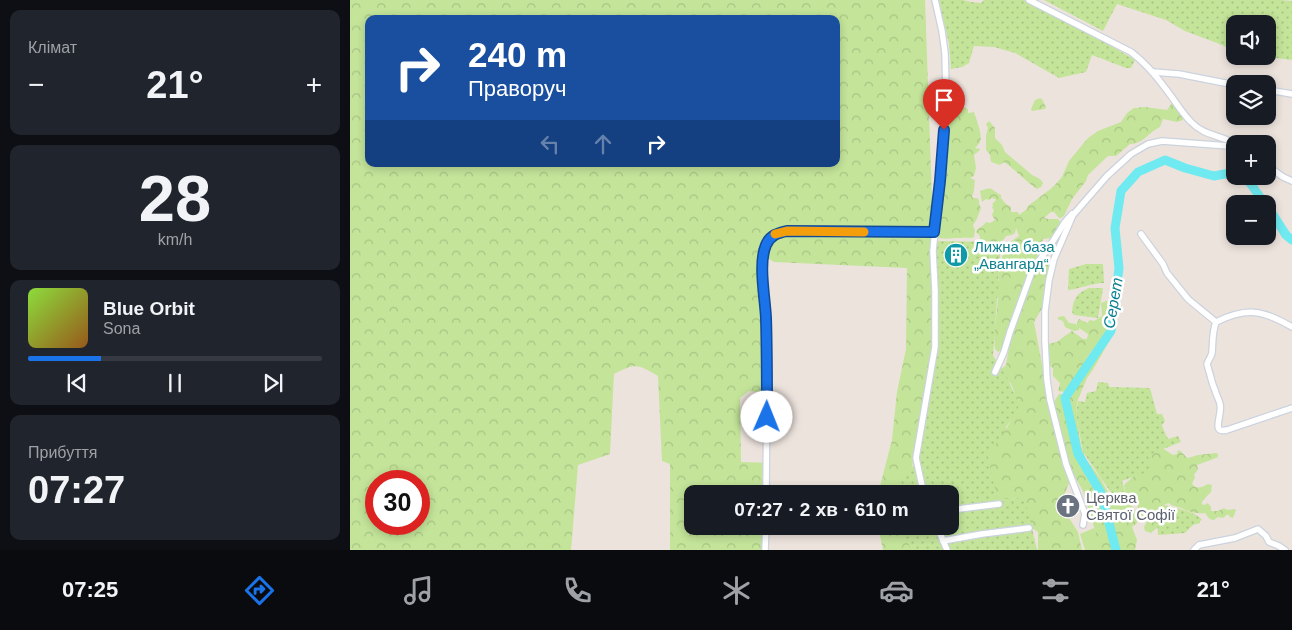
<!DOCTYPE html>
<html lang="uk">
<head>
<meta charset="utf-8">
<style>
	body { margin:0; font-family:Arial,sans-serif; background:#20242c; color:#f1f3f6; height:100vh; display:flex; flex-direction:column; font-size:19px; white-space:nowrap }
	* { box-sizing:border-box; margin:0 }
	p { font-size:16px; color:#9ea1a6 }
	.icon { flex:none; width:28px; height:28px; fill:none; stroke:currentColor; stroke-width:2; stroke-linecap:round; stroke-linejoin:round }
	.map { position:relative; flex:1; overflow:hidden }
	.drawer { display:flex; flex-direction:column; gap:10px; padding:10px; background:#0d0f14; width:350px }
	.drawer>* { flex:none }
	.banner { position:absolute; left:15px; top:15px; width:475px; height:152px; border-radius:10px; box-shadow:0 2px 8px #0003; background:#1a4fa0; color:#fff; overflow:hidden }
	.tools { position:absolute; left:876px; top:15px; display:grid; gap:10px }
	.tools a { display:grid; place-items:center; width:50px; height:50px; border-radius:10px; background:#171b24; box-shadow:0 2px 8px #0003; font-size:25px }
	.speed { position:absolute; left:15px; top:470px; display:flex; gap:10px; font-size:25px; font-weight:700; text-align:center }
	.speed>* { display:grid; place-content:center; width:65px; height:65px; border-radius:50%; background:#171b24; box-shadow:0 2px 8px #0003; line-height:1 }
	.speed .limit { border:8px solid #d22; background:#fff; color:#111 }
	.pin { position:absolute; display:grid; place-items:center; width:42px; height:42px; color:#fff; margin:-51px -21px; border-radius:50% 50% 50% 0; rotate:-45deg; box-shadow:0 0 5px #0007 }
	.pin .icon { rotate:45deg }
	.me { position:absolute; width:55px; margin:-28px; rotate:1deg; stroke-linejoin:round; filter:drop-shadow(0 0 4px #0008) }
	.turn { display:flex; align-items:center; gap:18px; height:105px; padding:0 20px; font-size:22px }
	.turn .icon { width:65px; height:65px; stroke-width:2.5 }
	.turn b { display:block; font-size:35px; line-height:42px }
	.lanes { display:flex; align-items:center; height:48px; padding:0 20px; background:#0003; justify-content:center; gap:25px; direction:ltr }
	.lanes .off { opacity:.35 }
	.big { font-size:38px; font-weight:800; line-height:1.1 }
	.drawer .widget { flex:1; display:flex; flex-direction:column; justify-content:center; gap:8px; min-width:0; padding:0 18px; border-radius:10px; background:#20242c }
	.drawer .dial { align-items:center; gap:0 }
	.dial b { font-size:65px; line-height:1 }
	.song { display:flex; align-items:center; gap:15px }
	.cover { width:60px; height:60px; border-radius:8px; background:linear-gradient(135deg,hsl(90 70% 55%),hsl(30 70% 35%)) }
	.played { height:5px; border-radius:2px; background:linear-gradient(90deg,#1a73e8 25%,#363941 25%) }
	.keys { display:flex; justify-content:space-around; direction:ltr }
	.heat { display:flex; justify-content:space-between; align-items:center; font-size:28px; direction:ltr }
	.trip { position:absolute; left:334px; top:485px; width:275px; height:50px; border-radius:10px; background:#171b24; box-shadow:0 2px 8px #0003; font-weight:800; line-height:50px; text-align:center }
	.dock { display:flex; height:80px; justify-content:space-around; align-items:center; background:#090b0e; color:#9ea1a6 }
	.dock .icon { width:35px; height:35px }
	.dock .current { color:#1a73e8 }
	.dock b { font-size:22px; color:#f1f3f6 }
	main { display:flex; flex:1; min-height:0 }
	.map>svg:first-child { display:block }
	.grass { fill:#c3e499 }
	.forest { fill:url(#forest-crowns); fill-rule:evenodd }
	.park { fill:url(#park-dots) }
	.lines { fill:none; stroke-linecap:round; stroke-linejoin:round }
	.river { stroke:#6feaf0; stroke-width:9 }
	.minor-casing { stroke:#cbd3dd; stroke-width:8 }
	.minor { stroke:#fff; stroke-width:5.5 }
	.route-casing { stroke:#114b97; stroke-width:12 }
	.route { stroke:#1a73e8; stroke-width:9 }
	.slow { stroke:#f59e0b; stroke-width:9 }
	.labels { text-anchor:middle; dominant-baseline:central; stroke-width:5; stroke-linejoin:round; paint-order:stroke }
	.culture-label { font-size:15px; fill:#0d838f; stroke:#fff; text-anchor:start }
	.worship-label { font-size:15px; fill:#5b616d; stroke:#fff; text-anchor:start }
	.water-label { font-size:16px; font-style:italic; fill:#0c8090; stroke:#fff }
</style>
</head>
<body>
<main>
<section class="drawer">
<div class="widget"><p>Клімат</p>
<div class="heat"><a>−</a><b class="big">21°</b><a>+</a></div>
</div>
<div class="widget dial"><b>28</b><p>km/h</p></div>
<div class="widget">
<div class="song"><i class="cover"></i><div><b>Blue Orbit</b><p>Sona</p></div></div>
<div class="played"></div>
<div class="keys"><svg class="icon" aria-label="previous" viewBox="0 0 24 24"><path d="M18 5L8 12l10 7zM5 5v14"/></svg><svg class="icon" aria-label="pause" viewBox="0 0 24 24"><path d="M8 5v14M16 5v14"/></svg><svg class="icon" aria-label="next" viewBox="0 0 24 24"><path d="M6 5l10 7-10 7zM19 5v14"/></svg></div>
</div>
<div class="widget"><p>Прибуття</p><b class="big">07:27</b></div>
</section>
<div class="map">
<svg width="942" height="550" viewBox="0 0 942 550">
	<defs>
		<pattern id="forest-crowns" width="20" height="18" patternUnits="userSpaceOnUse" patternTransform="scale(1.25)"><rect width="20" height="18" fill="#c3e499"/><path d="M2 6a3 3 0 1 1 6 0M12 15a3 3 0 1 1 6 0" fill="none" stroke="#a8c484"/></pattern>
		<pattern id="park-dots" width="8" height="8" patternUnits="userSpaceOnUse" patternTransform="scale(1.25)"><rect width="8" height="8" fill="#c3e499"/><path d="M2 2h.1M6 6h.1" fill="none" stroke="#a8c484" stroke-width="1.8" stroke-linecap="round"/></pattern>
	</defs>
	<rect width="100%" height="100%" fill="#ede3dd"/>
	<!-- grass -->
	<path class="grass" d="M744 528 753 550H735L730 534Z"/>
	<!-- forest -->
	<g class="forest">
		<path d="M0 0H575L583 228 591 206 595 150 597 141 596 135 600 109 610 102 613 104V107L618 109V113L624 112C626 119 633 135 630 142 629 144 627 146 625 148L630 149V150L624 155 626 168 624 176 620 178 625 180C624 186 625 191 622 196L623 198H627L629 200V204L631 208C628 215 628 219 623 225L625 230 624 237C619 239 616 237 611 238 601 238 593 240 584 237L583 340 577 384 562 467 549 486 548 494H528L542 440 547 392 556 349 557 268 424 262 416 257 417 393 399 391 390 398 391 462 418 463V494H342V526H418L419 550H320V464L312 461 308 376C287 364 286 363 264 374L260 454 228 465 221 550H0ZM19 19H486V164H19ZM26 481H69V524H26Z"/>
		<path d="M690 98 692 99 696 107 695 109 682 111 681 109 685 100Z"/>
		<path d="M822 103 826 104 833 112V120L827 122 813 119 810 127C799 132 793 144 780 144L766 156H758L738 175 736 181 722 199 714 216 711 218H709L704 212H701L694 218 699 219H708L711 223 706 236 701 238 693 239 691 250 688 254 681 275 693 259 698 257 699 258 700 264 695 280 694 305 684 322 703 423 720 481 710 504 728 532 732 550H688V532L673 522V501L663 498 654 506 646 502 604 399 646 431 657 428C664 415 669 394 659 381 657 379 655 378 653 376L642 378 656 365 663 322C659 332 657 347 648 352L645 349 644 334 646 319 648 299 645 292V286L649 280C648 274 649 273 650 267 652 255 656 243 669 236L666 228 665 233 662 235 656 236C650 247 641 242 630 239V236L626 232C628 227 633 227 636 222L640 223 645 220 642 215 644 210 642 208 643 205 642 204 646 200 645 199 642 198 639 200 636 199 632 202 630 191C644 186 639 189 651 195V198L656 204 661 207V212H668L669 215 677 209 678 206 703 187 712 177 719 161 738 138 748 131 771 122 777 113 784 108 795 107 817 110Z"/>
		<path d="M639 121 645 128V138L652 145 655 152 682 175 690 179 693 183 691 187 687 189C675 181 666 170 654 162L650 165 641 162 640 155 636 150V135L638 128 636 124Z"/>
		<path d="M762 299 763 300C764 324 756 335 741 352 736 358 734 367 729 373 725 380 720 386 715 392L708 391 710 383 703 376V368L699 365 700 358 698 347V344L707 342 712 338 722 331 733 339H737L738 334 729 328V330L724 331 715 327 713 321 708 319V317L714 316 719 323 726 324 727 326V323L729 319 737 323 740 320 744 321 752 316 751 303Z"/>
		<path d="M770 305 772 306 767 314 764 331 761 338 744 368 737 378 727 402 726 413 731 446 735 458 751 479 754 485 759 494 762 495 767 494 771 495 780 503 786 512 787 523 782 527 787 540 785 550H751L733 491 715 459 704 402 709 394H713L712 404 718 412V401L724 386 741 362 748 348 760 329 766 308ZM718 413 727 451 742 483 748 485 754 501V506L757 510 766 549 755 522 756 512 725 456Z"/>
		<path d="M812 448 823 455 827 454 828 450C833 452 834 456 838 458L848 455 866 453 868 454V457L866 458 847 465 848 469 844 475 845 477 842 484C847 490 852 487 858 484L862 485 861 492 852 501V504L854 505 858 503 861 507V511H868L874 508 877 510 884 509 886 510 883 518 880 517 878 514 873 518 868 517 864 520C859 520 858 517 855 513 846 514 839 512 831 508 826 506 823 507 819 503L810 506C806 513 808 518 809 526L801 533 795 531 794 527 797 521C790 513 789 515 787 504L776 497 774 485 786 474 800 452Z"/>
		<path d="M528 526H553L564 550H533Z"/>
	</g>
	<!-- park -->
	<g class="park">
		<path d="M589 0H613L621 2 631 3 634 0H674L763 47 785 60 781 68H776L742 55 736 72 709 78 665 53 644 47 624 46 619 63 612 67 601 69 599 44Z"/>
		<path d="M694 0H931L942 1V60L910 56H918V24H885V51L867 43 835 31 816 20 767 4 753 31Z"/>
		<path d="M582 241 651 242 643 356 655 372 669 406 638 457 647 499 675 498 687 550H561L551 526H600V494H545L546 484 564 465 572 415 586 316Z"/>
		<path d="M736 264H753L754 283C741 283 730 289 718 290L719 269Z"/>
		<path d="M739 288H753L748 318 724 315 722 312C723 299 727 293 739 288Z"/>
		<path d="M748 382 758 383 759 387 800 388 807 414H812L815 421 812 425 814 431 818 439 828 436 831 442 798 455 800 471 772 481 775 492 762 494 733 452 726 414 728 401 735 402 737 393 746 391Z"/>
		<path d="M812 504C823 508 846 511 852 520L850 521V523L843 525 835 533 808 535 807 518 808 508Z"/>
	</g>
	<g class="lines">
		<!-- river -->
		<g class="river">
			<path d="M893 176 900 183 915 204"/>
			<path d="M918 207 936 235 942 240"/>
			<path d="M766 550 751 493 728 454 715 398 761 331 769 268 765 228 771 191 788 172 815 160 835 168 864 176 885 172"/>
		</g>
		<!-- minor casing -->
		<g class="minor-casing">
			<g id="minor">
				<path d="M679 0 781 52C794 62 805 74 815 88 824 99 831 112 841 122 854 136 871 135 885 144"/>
				<path d="M803 72 829 74 885 85"/>
				<path d="M918 90 942 94"/>
				<path d="M918 166 933 177 942 181"/>
				<path d="M791 234 813 264 817 273 838 299 866 322"/>
				<path d="M942 327C913 310 897 307 866 322 862 333 863 342 862 353 861 357 858 361 857 364 857 364 859 371 859 371 861 377 862 384 865 390 866 395 869 399 870 404 873 415 860 434 877 430L942 408"/>
				<path d="M645 372 654 352 660 332 682 271 703 241 715 222 722 214"/>
				<path d="M416 494 417 380 415 297 412 274 416 246 420 239 426 233 437 231 585 232"/>
				<path d="M575 494 572 486 566 458 585 347V291L583 251 593 150 596 89 595 53 592 31 585 0"/>
				<path d="M600 510 649 504"/>
				<path d="M733 525 735 514 716 464 700 400 697 380 695 341V311L699 280 704 259 723 215 757 176 781 154 798 144 812 141 879 146 885 145"/>
				<path d="M587 526 597 550"/>
				<path d="M593 541 632 534 679 528"/>
				<path d="M415 550 416 526"/>
				<path d="M844 550 849 545 885 538 908 529 916 536 919 542 929 546 935 550"/>
			</g>
		</g>
		<!-- minor -->
		<use href="#minor" class="minor"/>
	</g>
	<g class="lines">
		<!-- route casing -->
		<g class="route-casing">
			<path id="route" d="M417 417C417 384 417 351 416 318 415 297 408 263 416 245 420 235 428 233 437 231L584 232 590 181 594 130"/>
		</g>
		<!-- route -->
		<use href="#route" class="route"/>
		<!-- slow -->
		<path class="slow" d="M425 234 437 231 514 232"/>
	</g>
	<!-- icons -->
	<defs>
		<g id="building-disc" transform="scale(1.25)"><circle r="9.5" fill="#0f9aa8" stroke="#fff"/><path d="M-4-6H4V6H1V3H-1V6H-4ZM-2.5-4.3h1.7v1.8h-1.7ZM.8-4.3h1.7v1.8H.8ZM-2.5-1h1.7V.8h-1.7ZM.8-1h1.7V.8H.8Z" fill="#fff"/></g>
		<g id="church-disc" transform="scale(1.25)"><circle r="9.5" fill="#6b7280" stroke="#fff"/><path d="M-1.2-6h2.4v3.5h3.3v2.4h-3.3V6h-2.4V-.1h-3.3v-2.4h3.3Z" fill="#fff"/></g>
	</defs>
	<g fill-rule="evenodd">
		<use href="#building-disc" x="606" y="255"/>
		<use href="#church-disc" x="718" y="506"/>
	</g>
	<g class="labels">
		<!-- culture labels -->
		<g class="culture-label">
			<text x="624" y="246">Лижна база<tspan x="624" dy="17">„Авангард“</tspan></text>
		</g>
		<!-- worship labels -->
		<g class="worship-label">
			<text x="736" y="497">Церква<tspan x="736" dy="17">Святої Софії</tspan></text>
		</g>
		<!-- water labels -->
		<g class="water-label">
			<text transform="translate(763 303) rotate(-80)">Серет</text>
		</g>
	</g>
</svg>
<div class="tools">
<a><svg class="icon" aria-label="sound" viewBox="0 0 24 24"><path d="M4 9h4l5-4v14l-5-4H4zM17 9q2 3 0 6"/></svg></a>
<a><svg class="icon" aria-label="layers" viewBox="0 0 24 24"><path d="M12 4l9 5-9 5-9-5zM3 14l9 5 9-5"/></svg></a>
<a>+</a>
<a>−</a>
</div>
<div class="speed"><div class="limit">30</div></div>
<div class="pin" style="left:594px;top:130px;background:#d93025"><svg class="icon" aria-label="arrive" viewBox="0 0 24 24"><path d="M6 21V4h12l-3 4 3 4H6"/></svg></div>
<svg class="me" style="left:417px;top:417px" viewBox="-20 -20 40 40"><circle r="19" fill="#fff"/><path d="M0-13L10 11 0 6-10 11z" fill="#1a73e8"/></svg>
<div class="trip">07:27 · 2 хв · 610 m</div>
<div class="banner">
<div class="turn"><svg class="icon" aria-label="right" viewBox="0 0 24 24"><path d="M7 20v-9h11M14 6l5 5-5 5"/></svg><div><b>240 m</b>Праворуч</div></div>
<div class="lanes"><svg class="icon off" aria-label="left" viewBox="0 0 24 24"><path d="M17 20v-9H6M10 6l-5 5 5 5"/></svg><svg class="icon off" aria-label="ahead" viewBox="0 0 24 24"><path d="M12 20V5M6 11l6-6 6 6"/></svg><svg class="icon" aria-label="right" viewBox="0 0 24 24"><path d="M7 20v-9h11M14 6l5 5-5 5"/></svg></div>
</div>
</div>
</main>
<nav class="dock">
<b>07:25</b>
<svg class="icon current" aria-label="directions" viewBox="0 0 24 24"><path d="M12 3l9 9-9 9-9-9zM9 14v-3h6M13 9l2 2-2 2"/></svg>
<svg class="icon" aria-label="music" viewBox="0 0 24 24"><path d="M9 18V5l10-2v13"/><circle cx="6" cy="18" r="3"/><circle cx="16" cy="16" r="3"/></svg>
<svg class="icon" aria-label="phone" viewBox="0 0 24 24"><path d="M5 4h4l2 5-3 2q2 4 5 5l2-3 5 2v4C11 20 4 13 5 4z"/></svg>
<svg class="icon" aria-label="climate" viewBox="0 0 24 24"><path d="M12 3v18M4 7l16 10M4 17L20 7"/></svg>
<svg class="icon" aria-label="car" viewBox="0 0 24 24"><path d="M5 17H2v-5l4-1 3-4h7l3 4 3 1v5h-3M9 17h6M6 11h13"/><circle cx="7" cy="17" r="2"/><circle cx="17" cy="17" r="2"/></svg>
<svg class="icon" aria-label="filters" viewBox="0 0 24 24"><path d="M4 7h16M4 17h16"/><circle cx="9" cy="7" r="2"/><circle cx="15" cy="17" r="2"/></svg>
<b>21°</b>
</nav>
</body>
</html>
